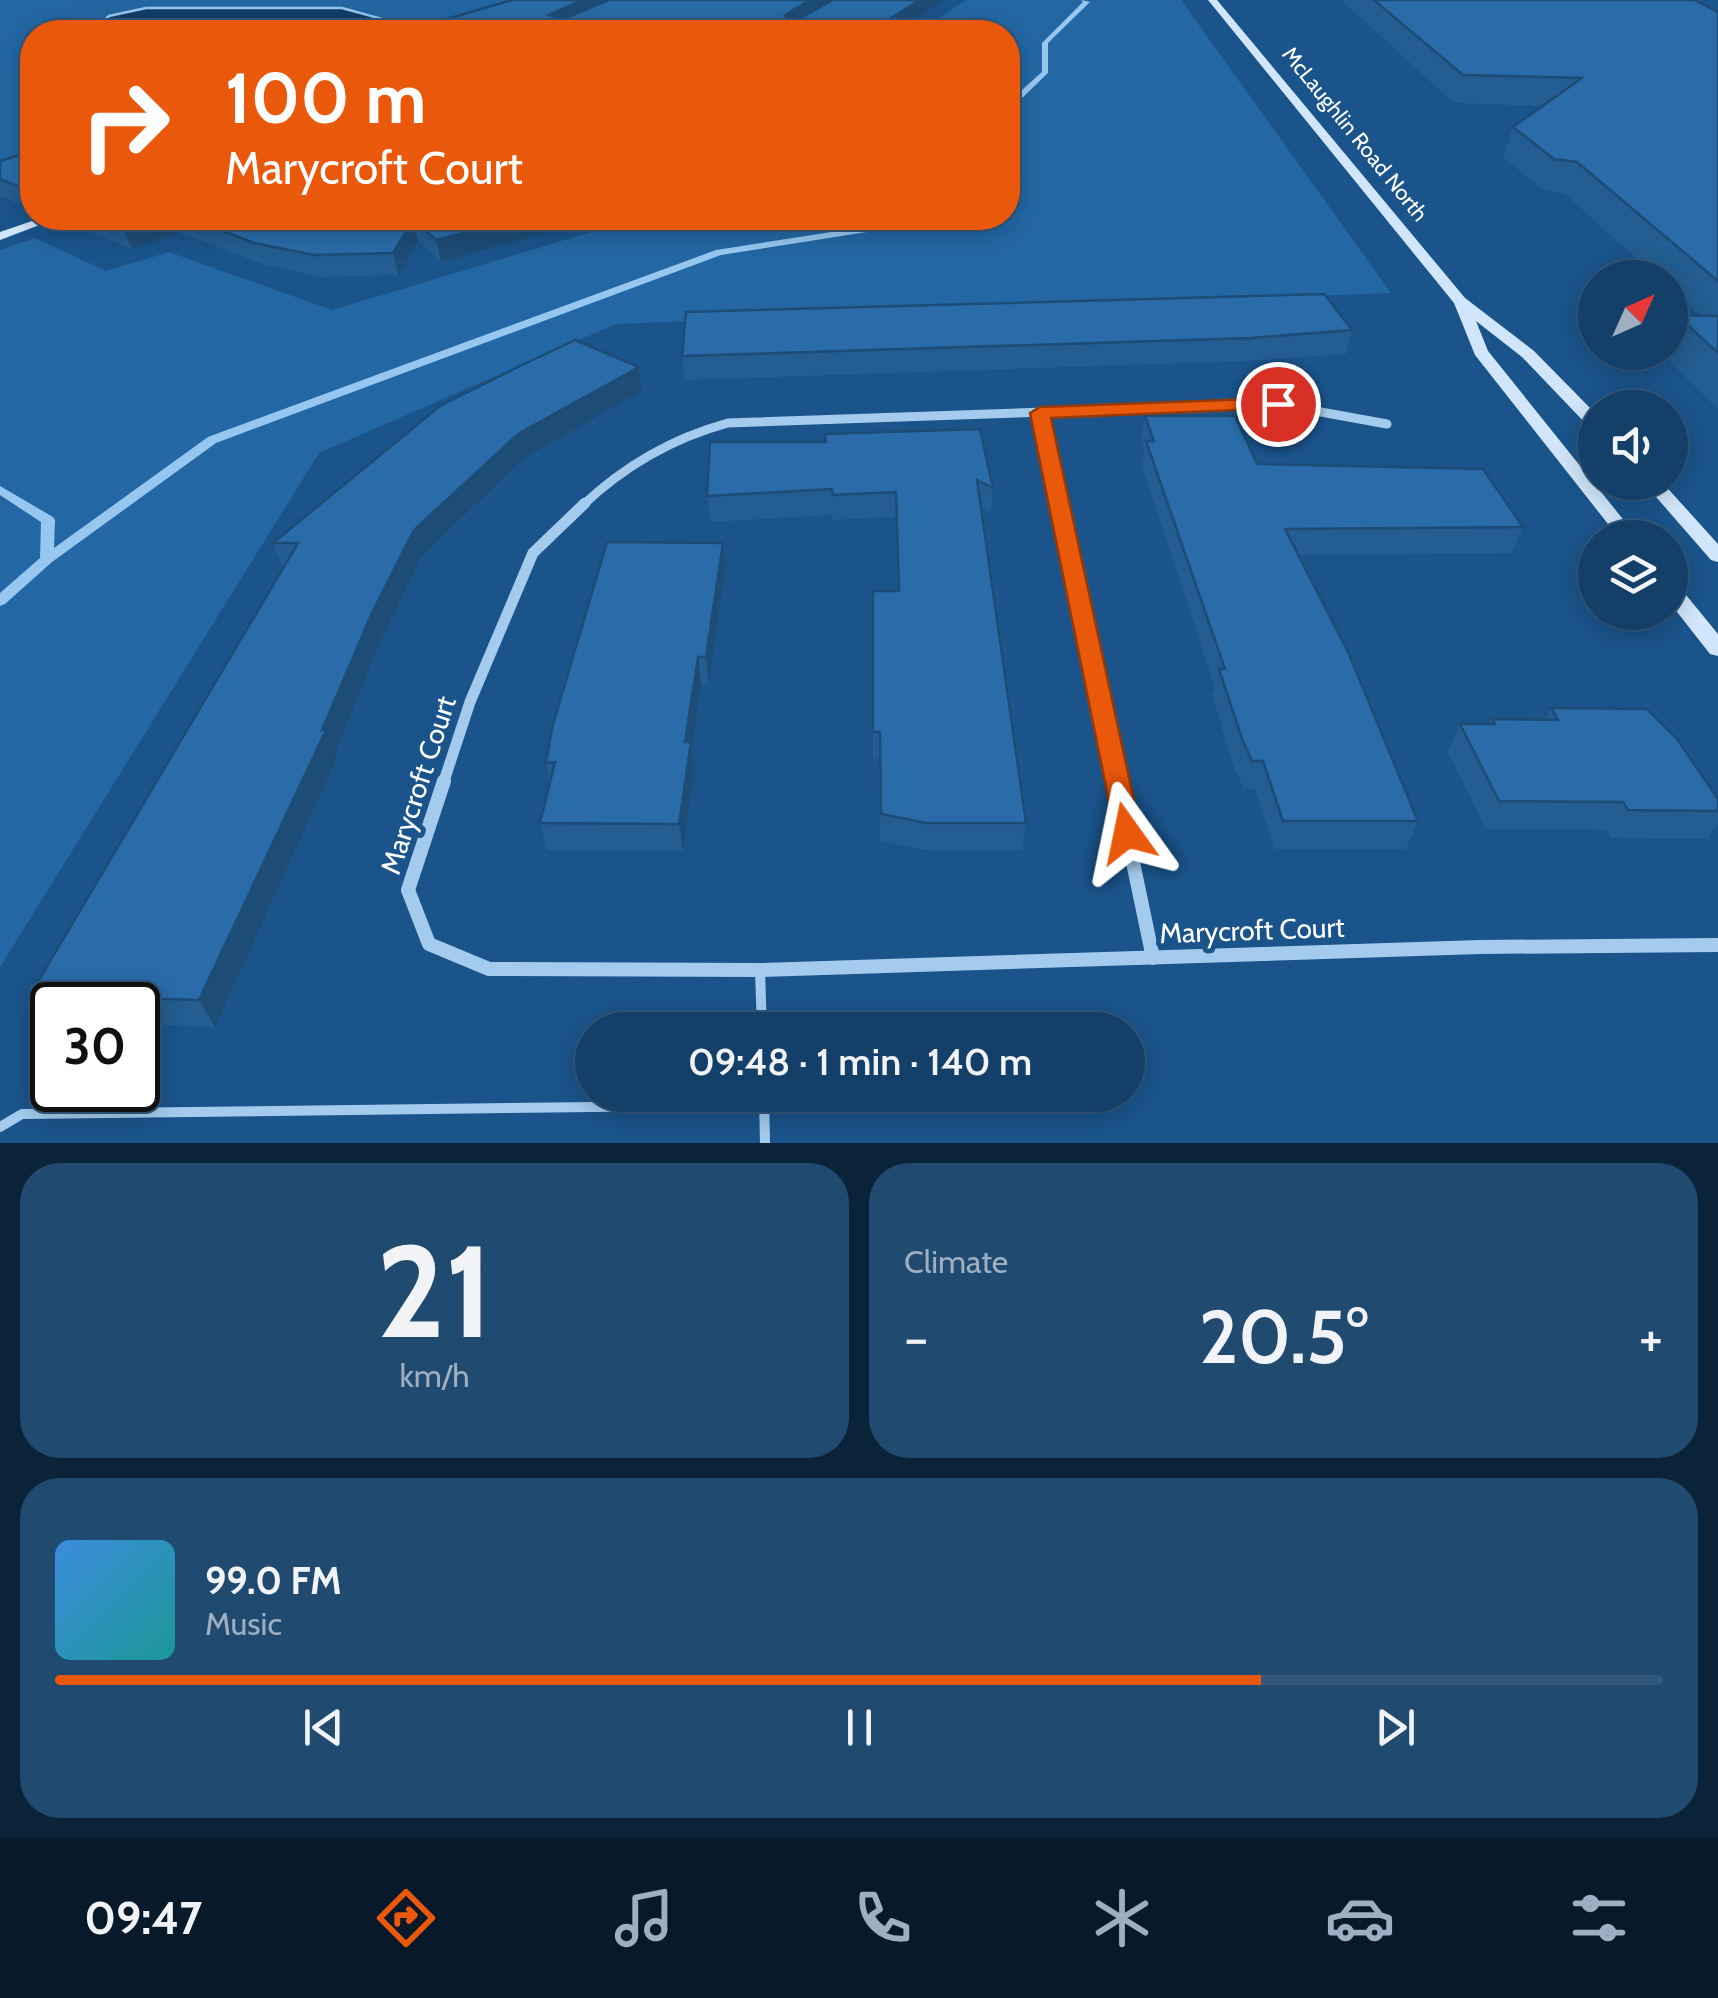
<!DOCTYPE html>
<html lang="en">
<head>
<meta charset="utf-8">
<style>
	body { margin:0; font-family:Cabin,sans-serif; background:#214a71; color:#f1f3f6; height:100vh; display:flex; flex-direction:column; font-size:38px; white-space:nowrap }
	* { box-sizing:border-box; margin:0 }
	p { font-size:32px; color:#9dafc0 }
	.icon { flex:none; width:55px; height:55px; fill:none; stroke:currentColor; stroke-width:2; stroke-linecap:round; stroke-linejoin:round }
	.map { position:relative; height:1143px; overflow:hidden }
	.drawer { display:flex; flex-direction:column; gap:20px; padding:20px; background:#0b2339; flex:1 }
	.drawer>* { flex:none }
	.top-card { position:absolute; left:20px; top:20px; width:1000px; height:210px; border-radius:40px; box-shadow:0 5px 25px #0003,0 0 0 2px #33587c; background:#ea580c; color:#fff; overflow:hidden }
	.needle { width:65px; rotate:45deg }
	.fabs { position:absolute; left:1578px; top:260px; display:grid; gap:20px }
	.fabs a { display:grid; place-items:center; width:110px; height:110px; border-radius:50%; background:#143f68; box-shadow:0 5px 25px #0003,0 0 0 2px #33587c; font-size:50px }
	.speed { position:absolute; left:30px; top:982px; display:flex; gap:20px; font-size:50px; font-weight:700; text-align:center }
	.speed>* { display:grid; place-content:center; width:130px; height:130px; border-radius:50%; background:#143f68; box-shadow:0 5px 25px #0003,0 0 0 2px #33587c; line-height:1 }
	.speed .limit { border:5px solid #111; border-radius:15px; background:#fff; color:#111 }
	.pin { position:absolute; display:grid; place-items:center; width:85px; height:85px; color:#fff; margin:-42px; border:5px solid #fff; border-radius:50%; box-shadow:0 2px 10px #0007 }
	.me { position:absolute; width:110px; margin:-55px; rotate:348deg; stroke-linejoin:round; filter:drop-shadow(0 0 8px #0008) }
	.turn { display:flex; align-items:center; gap:35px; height:210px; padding:0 40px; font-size:45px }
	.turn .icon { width:130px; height:130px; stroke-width:2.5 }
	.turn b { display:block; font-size:70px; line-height:85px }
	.big { font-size:75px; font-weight:600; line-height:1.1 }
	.drawer .widget { flex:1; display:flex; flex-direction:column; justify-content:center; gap:15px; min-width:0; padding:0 35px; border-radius:40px; background:#214a71 }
	.drawer .dial { align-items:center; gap:0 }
	.dial b { font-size:130px; line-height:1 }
	.song { display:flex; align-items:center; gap:30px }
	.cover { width:120px; height:120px; border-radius:15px; background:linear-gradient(135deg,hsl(210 70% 55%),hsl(180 70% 35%)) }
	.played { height:10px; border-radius:5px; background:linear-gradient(90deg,#ea580c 75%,#33587c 75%) }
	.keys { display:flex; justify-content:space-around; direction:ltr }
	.heat { display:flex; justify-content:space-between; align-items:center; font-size:55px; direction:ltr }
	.drawer .tiles { flex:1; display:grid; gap:20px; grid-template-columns:1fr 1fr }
	.widget:last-child { grid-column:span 2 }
	.trip { position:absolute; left:575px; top:1012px; width:570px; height:100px; border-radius:50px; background:#143f68; box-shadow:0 5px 25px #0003,0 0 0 2px #33587c; font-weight:600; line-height:100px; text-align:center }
	.tab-bar { display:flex; height:160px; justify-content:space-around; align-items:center; background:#08192a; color:#9dafc0 }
	.tab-bar .icon { width:70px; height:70px }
	.tab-bar .on { color:#ea580c }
	.tab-bar b { font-size:45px; color:#f1f3f6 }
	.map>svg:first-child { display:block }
	.green { fill:#2367a4 }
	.water { fill:#113d69; stroke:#97c7f0; stroke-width:2.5 }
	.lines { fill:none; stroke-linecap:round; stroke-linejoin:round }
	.stream { fill:#97c7f0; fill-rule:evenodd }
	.lane { stroke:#a4cbed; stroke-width:10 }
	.street-far2 { stroke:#a4cbed; stroke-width:9 }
	.street-far1 { stroke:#a4cbed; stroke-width:11 }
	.street { stroke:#a4cbed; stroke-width:14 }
	.secondary { fill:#d1e6fa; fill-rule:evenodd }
	.wall { fill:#235d91 }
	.shaded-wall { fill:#1d4c76 }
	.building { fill:#296ca9; stroke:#1d4c76; stroke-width:2.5 }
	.route { fill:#ea580c; stroke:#983908; stroke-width:2.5 }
	.labels { text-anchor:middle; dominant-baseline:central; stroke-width:10; stroke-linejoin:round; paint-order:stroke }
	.far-street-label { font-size:22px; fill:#fff; stroke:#1a548b }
	.street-label { font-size:28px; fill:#fff; stroke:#1a548b }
</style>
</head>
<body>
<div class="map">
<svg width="1718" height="1143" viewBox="0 0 1718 1143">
	<rect width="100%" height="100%" fill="#1a548b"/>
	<!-- green -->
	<g class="green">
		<path d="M0 0H521L440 32H32V164L0 174Z"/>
		<path d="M966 0H1181L1391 293 616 324 319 453 0 967V250L35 238 106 271 169 252 332 310 638 218H1008V32H917Z"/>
	</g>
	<!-- water -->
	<path class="water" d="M146 8H342L386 20 363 32H91L109 16Z"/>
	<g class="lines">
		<!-- stream -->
		<g class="stream">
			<path d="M1081 0 1090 2 1048 43V73L1019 101 1012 118 1008 120C1008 98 1027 86 1042 72V43L1083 2Z"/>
			<path d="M904 218H915L892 228 721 255 216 443 52 562 5 604 0 606V593L40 558 41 522 0 495V486L53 517 55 520 54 548 208 437 716 250 890 223Z"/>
		</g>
		<!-- lane -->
		<g class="lane">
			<path d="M760 970 762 1030"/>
			<path d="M764 1095 765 1143"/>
			<path d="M0 1127 22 1114 764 1105"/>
		</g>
		<!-- street-far2 -->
		<g class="street-far2">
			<path d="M1040 413 1059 506"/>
			<path d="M582 506C623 467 673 438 728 423L1277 404 1387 424"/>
		</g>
		<!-- street-far1 -->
		<g class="street-far1">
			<path d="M1059 503 1117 784"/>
			<path d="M443 784 470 702 533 553 585 503"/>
		</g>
		<!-- street -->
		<g class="street">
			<path d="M444 781 408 890 429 944 489 969 760 970 1480 947 1718 945"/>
			<path d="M1116 781 1153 958"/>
		</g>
		<!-- secondary -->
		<g class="secondary">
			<path d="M1208 0H1217L1465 298 1534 351 1595 413V428L1589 427 1522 357 1476 321 1488 351 1638 538H1619L1475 355 1454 303Z"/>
			<path d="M41 218H58L0 240V232Z"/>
			<path d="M1643 482H1662L1718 544V562L1711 560Z"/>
			<path d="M1670 582 1677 584 1718 634V656L1710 654 1670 603Z"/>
		</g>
	</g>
	<!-- wall -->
	<g class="wall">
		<path d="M1341 0H1694L1718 12V409L1661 352H1670V330L1677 315H1700L1670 289V278H1658L1565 194 1543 190 1503 157 1513 127 1543 106 1454 103Z"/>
		<path d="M32 151V209L0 196V161Z"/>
		<path d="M60 218H562L563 228 441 262 418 241 399 275 320 277 262 264 179 232 132 249 61 220Z"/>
		<path d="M1352 330 1346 354 1246 361 685 380 682 356Z"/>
		<path d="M639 367 642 391 523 459 422 556 381 640 335 753 337 758 215 1027 138 1024V1005H52V1022H50L30 995 283 568 273 543Z"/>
		<path d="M1145 416 1257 464 1523 527 1512 553 1299 555 1418 821 1406 849H1274L1255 789H1244L1234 767 1212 696 1215 688 1142 466 1144 451 1141 441Z"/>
		<path d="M980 429 993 488 991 514 982 508 1026 823 1022 850H925L880 841 879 759H873V591H897L896 517 833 520 832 515 710 522 707 496 825 442Z"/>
		<path d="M725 569 709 684H701L692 750 694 770 683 851 547 850 540 823 550 781 546 763Z"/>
		<path d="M1551 708 1718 799V823L1707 839 1611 838 1607 830 1486 829 1448 752 1460 724H1489L1492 719 1545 720Z"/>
	</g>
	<!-- shaded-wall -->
	<g class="shaded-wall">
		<path d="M582 0H617L551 31 549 15Z"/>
		<path d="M810 0H836L786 31 785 15Z"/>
		<path d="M920 0H944L894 32H868Z"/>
		<path d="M152 218H174L179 232 132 249 123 228Z"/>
		<path d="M521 218H562L563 228 441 262 436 240Z"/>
		<path d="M413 220 418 241 399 275 393 253Z"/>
		<path d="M639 367 642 391 523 459 422 556 381 640 335 753 337 758 215 1027 199 1000 322 730 372 613 414 530 518 434Z"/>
		<path d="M723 543 725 569 709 684 706 657Z"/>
		<path d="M698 657 701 684 692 750 694 770 683 851 679 824 685 742Z"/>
	</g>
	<!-- building -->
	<g class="building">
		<path d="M512 0H582L549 15 564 19 609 0H810L785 15 788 20 795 21 833 0H920L868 32H402Z"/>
		<path d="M1374 0H1694L1718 12V281L1577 162 1554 159 1513 127 1582 78 1463 75Z"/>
		<path d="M32 151V192L0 179V161Z"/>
		<path d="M98 218H152L123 228Z"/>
		<path d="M189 218H521L436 240 413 220 393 253 314 255 254 243Z"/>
		<path d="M1324 294 1352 330 1251 338 682 356 686 312Z"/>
		<path d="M1677 315 1718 316V353Z"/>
		<path d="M575 340 639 367 518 434 414 530 372 613 322 730H326L199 1000 30 995 298 543H273L440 406 520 366Z"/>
		<path d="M1145 416H1235L1257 464 1483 469 1523 527 1285 529 1348 652 1418 821H1283L1263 761H1252L1242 739 1219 669H1225L1146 441H1154Z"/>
		<path d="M980 429 993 488 977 480 1026 823H926L881 814 880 732H873V591H899L896 492 833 495 832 489 707 496 710 442H826L825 434Z"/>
		<path d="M607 542 723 543 706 657H698L685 742H691L679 824 540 823 555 762 546 763 552 728Z"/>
		<path d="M1551 708 1647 709 1677 739 1718 799V811L1628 810 1623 802 1499 801 1460 724H1495L1492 719 1558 720Z"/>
	</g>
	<!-- route -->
	<path class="route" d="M1278 398 1287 404 1284 408 1051 418 1141 833 1137 841H1117L1030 413 1040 407Z"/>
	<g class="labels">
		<!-- far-street labels -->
		<g class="far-street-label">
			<text transform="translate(1355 134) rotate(51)">McLaughlin Road North</text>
		</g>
		<!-- street labels -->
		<g class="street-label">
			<text transform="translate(418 785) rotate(-72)">Marycroft Court</text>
			<text transform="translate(1252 930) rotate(-2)">Marycroft Court</text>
		</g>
	</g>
</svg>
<div class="fabs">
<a><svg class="needle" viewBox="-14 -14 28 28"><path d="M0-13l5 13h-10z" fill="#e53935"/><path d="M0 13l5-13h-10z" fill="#9dafc0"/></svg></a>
<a><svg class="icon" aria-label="sound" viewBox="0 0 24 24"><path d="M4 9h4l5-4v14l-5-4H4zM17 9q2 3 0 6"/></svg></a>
<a><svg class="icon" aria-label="layers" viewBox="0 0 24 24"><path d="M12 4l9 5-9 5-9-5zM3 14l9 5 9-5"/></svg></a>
</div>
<div class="speed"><div class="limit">30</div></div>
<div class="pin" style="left:1278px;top:404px;background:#d93025"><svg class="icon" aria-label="arrive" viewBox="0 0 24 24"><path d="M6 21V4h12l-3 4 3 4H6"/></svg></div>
<svg class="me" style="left:1127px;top:833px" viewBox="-20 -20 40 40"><path d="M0-17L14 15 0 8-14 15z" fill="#ea580c" stroke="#fff" stroke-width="4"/></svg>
<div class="trip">09:48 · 1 min · 140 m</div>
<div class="top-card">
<div class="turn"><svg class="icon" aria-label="right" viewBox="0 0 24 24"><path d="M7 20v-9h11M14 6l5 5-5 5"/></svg><div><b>100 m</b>Marycroft Court</div></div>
</div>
</div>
<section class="drawer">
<div class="tiles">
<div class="widget dial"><b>21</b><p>km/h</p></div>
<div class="widget"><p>Climate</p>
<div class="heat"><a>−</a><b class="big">20.5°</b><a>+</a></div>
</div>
<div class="widget">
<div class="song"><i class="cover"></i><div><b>99.0 FM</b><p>Music</p></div></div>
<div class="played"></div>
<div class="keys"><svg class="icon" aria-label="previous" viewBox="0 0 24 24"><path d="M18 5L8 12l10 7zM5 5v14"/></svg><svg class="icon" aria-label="pause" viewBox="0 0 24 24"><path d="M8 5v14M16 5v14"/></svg><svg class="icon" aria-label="next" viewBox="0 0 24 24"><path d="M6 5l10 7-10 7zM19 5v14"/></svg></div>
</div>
</div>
</section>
<nav class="tab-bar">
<b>09:47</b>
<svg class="icon on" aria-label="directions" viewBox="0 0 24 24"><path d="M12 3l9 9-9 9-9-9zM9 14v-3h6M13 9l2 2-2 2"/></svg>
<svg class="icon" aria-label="music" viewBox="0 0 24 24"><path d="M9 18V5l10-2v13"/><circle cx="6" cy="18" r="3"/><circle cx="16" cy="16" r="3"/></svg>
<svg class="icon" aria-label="phone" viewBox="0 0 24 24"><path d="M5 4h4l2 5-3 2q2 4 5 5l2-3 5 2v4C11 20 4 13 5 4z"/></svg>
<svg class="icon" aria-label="climate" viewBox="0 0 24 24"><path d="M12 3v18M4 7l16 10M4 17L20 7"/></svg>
<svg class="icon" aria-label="car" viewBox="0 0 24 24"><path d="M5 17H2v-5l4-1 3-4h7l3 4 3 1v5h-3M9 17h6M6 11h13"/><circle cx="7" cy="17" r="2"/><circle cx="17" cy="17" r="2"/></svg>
<svg class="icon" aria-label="filters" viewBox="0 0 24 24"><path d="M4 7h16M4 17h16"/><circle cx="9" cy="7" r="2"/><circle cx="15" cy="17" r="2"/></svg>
</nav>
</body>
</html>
